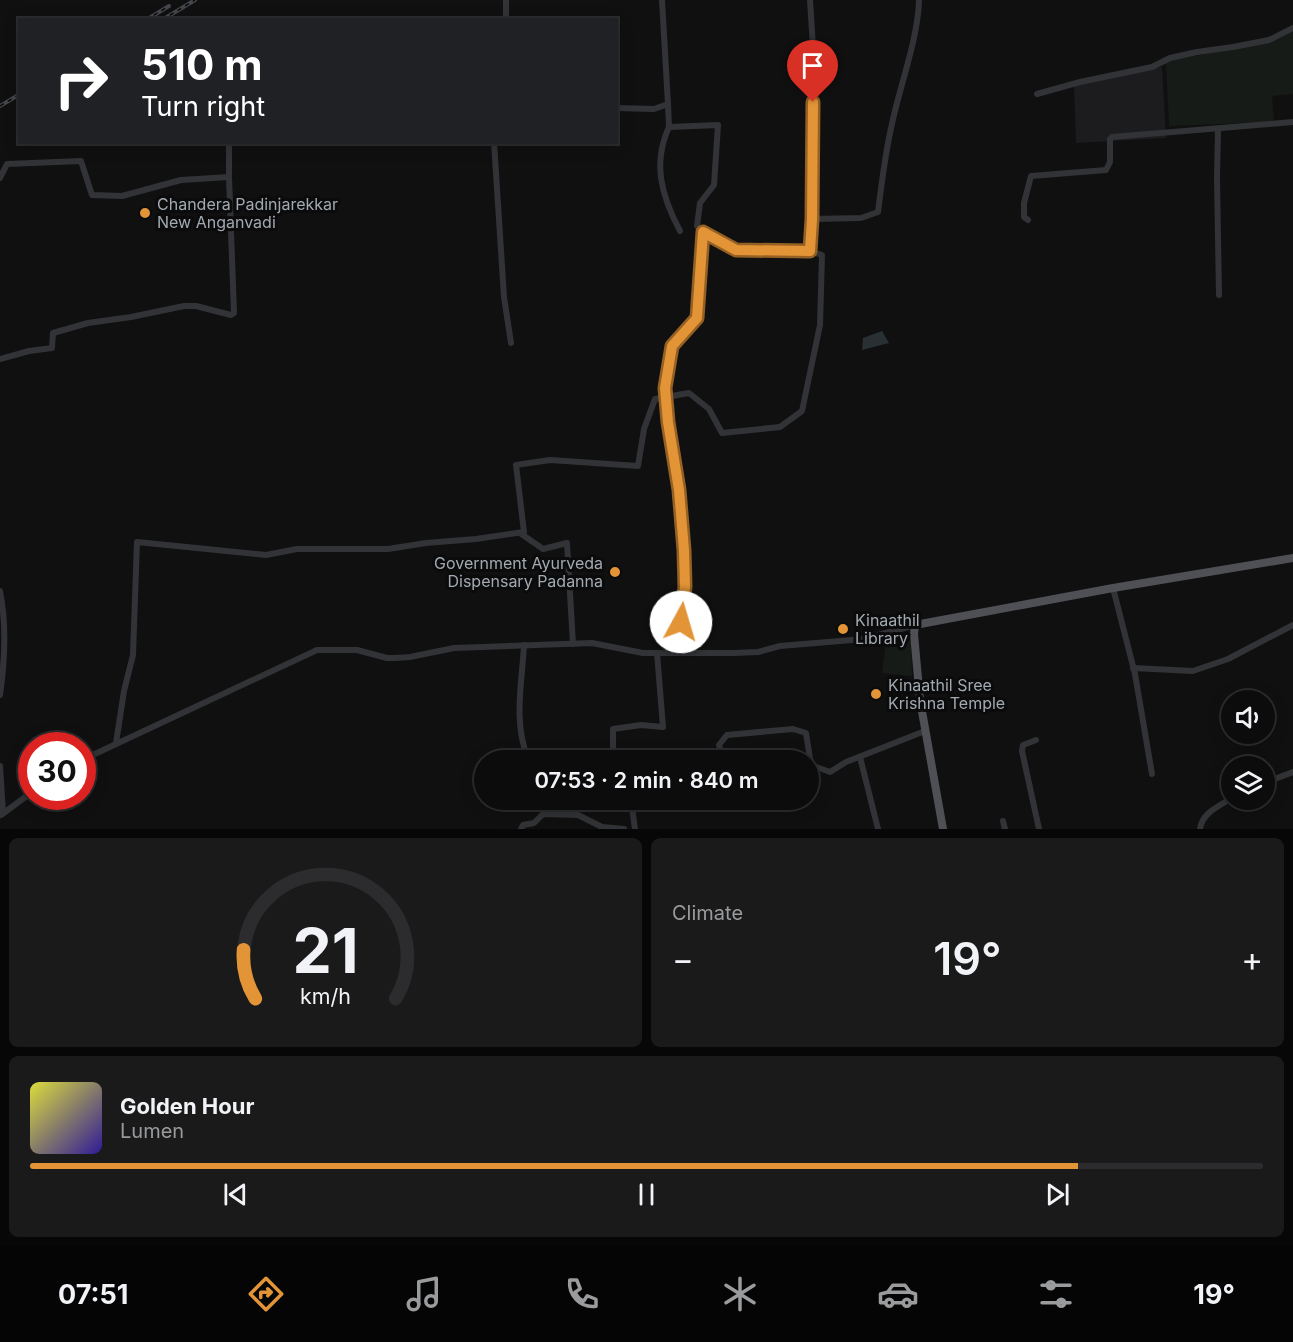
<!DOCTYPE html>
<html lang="en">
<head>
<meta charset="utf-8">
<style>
	body { margin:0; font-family:Inter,sans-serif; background:#1a1a1b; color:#f1f3f6; height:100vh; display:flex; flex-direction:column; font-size:22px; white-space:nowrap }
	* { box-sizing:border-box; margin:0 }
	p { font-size:20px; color:#9a9b9d }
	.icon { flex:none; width:33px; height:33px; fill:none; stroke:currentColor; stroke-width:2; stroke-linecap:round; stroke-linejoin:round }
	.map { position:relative; height:829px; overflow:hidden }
	.side { display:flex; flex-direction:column; gap:9px; padding:9px; background:#070707; flex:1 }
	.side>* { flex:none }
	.hud { position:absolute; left:18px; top:18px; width:600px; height:126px; border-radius:0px; box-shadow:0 3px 15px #0003,0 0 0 2px #2c2c2e; background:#202124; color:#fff; overflow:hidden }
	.controls { position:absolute; left:1221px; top:690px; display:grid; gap:12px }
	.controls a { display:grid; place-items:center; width:54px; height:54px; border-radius:50%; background:#0c0c0d; box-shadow:0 3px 15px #0003,0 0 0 2px #2c2c2e; font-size:30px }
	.speed { position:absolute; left:18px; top:732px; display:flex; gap:12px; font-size:30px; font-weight:700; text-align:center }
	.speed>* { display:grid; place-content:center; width:78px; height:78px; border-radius:50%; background:#0c0c0d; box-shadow:0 3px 15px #0003,0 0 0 2px #2c2c2e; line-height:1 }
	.speed .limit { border:9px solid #d22; background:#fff; color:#111 }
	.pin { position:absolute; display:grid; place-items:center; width:51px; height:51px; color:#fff; margin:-62px -26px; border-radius:50% 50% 50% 0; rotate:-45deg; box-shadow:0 0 6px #0007 }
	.pin .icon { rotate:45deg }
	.me { position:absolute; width:66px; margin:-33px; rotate:6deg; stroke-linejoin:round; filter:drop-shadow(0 0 4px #0008) }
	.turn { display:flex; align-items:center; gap:21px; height:126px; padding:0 24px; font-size:27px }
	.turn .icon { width:78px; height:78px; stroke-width:2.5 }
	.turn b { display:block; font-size:42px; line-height:51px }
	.big { font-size:45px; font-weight:600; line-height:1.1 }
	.side .card { flex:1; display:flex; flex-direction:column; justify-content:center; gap:9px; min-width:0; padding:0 21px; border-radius:9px; background:#1a1a1b }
	.side .dial { align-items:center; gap:0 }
	.dial svg { height:156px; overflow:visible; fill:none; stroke:#2c2c2e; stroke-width:7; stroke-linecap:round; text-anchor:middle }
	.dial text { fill:#f1f3f6; stroke:none }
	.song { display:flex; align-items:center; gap:18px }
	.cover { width:72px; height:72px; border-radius:9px; background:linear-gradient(135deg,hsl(60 70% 55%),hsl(250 70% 35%)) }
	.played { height:6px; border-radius:3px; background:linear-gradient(90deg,#e39436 85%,#2c2c2e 85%) }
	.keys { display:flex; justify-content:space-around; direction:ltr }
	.heat { display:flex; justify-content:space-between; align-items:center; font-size:33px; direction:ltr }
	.side .tiles { flex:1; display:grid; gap:9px; grid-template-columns:1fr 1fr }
	.card:last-child { grid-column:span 2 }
	.trip { position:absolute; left:474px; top:750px; width:345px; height:60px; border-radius:30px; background:#0c0c0d; box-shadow:0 3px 15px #0003,0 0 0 2px #2c2c2e; font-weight:600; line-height:60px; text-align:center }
	.dock { display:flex; height:96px; justify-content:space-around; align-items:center; background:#050505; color:#9a9b9d }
	.dock .icon { width:42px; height:42px }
	.dock .active { color:#e39436 }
	.dock b { font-size:27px; color:#f1f3f6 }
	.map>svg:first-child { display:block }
	.built { fill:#1c1c1e }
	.green { fill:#171b17 }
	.water { fill:#283034 }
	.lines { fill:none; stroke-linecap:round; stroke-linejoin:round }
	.minor { stroke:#313336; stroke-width:6 }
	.major { stroke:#4e5055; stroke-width:8 }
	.rail-casing { stroke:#44474b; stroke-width:4 }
	.rail { stroke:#0b0b0c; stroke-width:1.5; stroke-dasharray:4.5; stroke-linecap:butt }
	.route-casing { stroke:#946023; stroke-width:15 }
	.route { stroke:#e39436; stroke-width:10 }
	.poi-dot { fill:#e39436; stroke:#0b0b0c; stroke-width:2 }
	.labels { text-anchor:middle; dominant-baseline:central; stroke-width:6; stroke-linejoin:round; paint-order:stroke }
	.poi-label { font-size:16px; fill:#a2a9b1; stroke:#0b0b0c; text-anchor:start }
</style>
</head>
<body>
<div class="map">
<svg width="1293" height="829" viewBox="0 0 1293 829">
	<rect width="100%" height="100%" fill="#101011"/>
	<!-- built -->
	<path class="built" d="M1162 67 1166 138 1076 143 1074 84Z"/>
	<!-- green -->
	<g class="green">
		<path d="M1293 30V94L1272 96 1274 122 1169 126 1166 61 1267 43Z"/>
		<path d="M911 641 912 676 882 673 886 643Z"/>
	</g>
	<!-- water -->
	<path class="water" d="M882 331 889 343 862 350 863 338Z"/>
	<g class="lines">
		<!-- minor -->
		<g class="minor">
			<path d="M810 0 813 47 812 219"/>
			<path d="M506 20V0"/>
			<path d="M1037 94 1080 82 1152 67 1170 58 1197 52 1233 47 1269 40 1293 28"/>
			<path d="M668 104 669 127 718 125 714 185 700 203 697 226 703 232 736 250 810 251 812 219 861 218 878 212C882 182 885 153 892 124 900 85 918 39 919 0"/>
			<path d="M616 108 654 109 668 104 662 0"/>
			<path d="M669 127C652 164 662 197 680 231"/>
			<path d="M1218 129 1217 178 1219 295"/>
			<path d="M494 142 504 297 511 343"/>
			<path d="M0 178 7 164 81 161 92 195 122 196 181 180 229 177V142"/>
			<path d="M1028 220 1024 217V203L1031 176 1106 170 1110 162V139L1112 137 1293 122"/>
			<path d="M0 359 29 351 52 348 53 333 88 323 131 317 184 306H196L231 315 234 313 229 177"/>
			<path d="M520 533 543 549 567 543 573 644"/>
			<path d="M1113 588 1135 674 1152 774"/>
			<path d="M0 591C7 626 5 660 0 695"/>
			<path d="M524 645C522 684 513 721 528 759"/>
			<path d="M685 653 681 623 685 587 684 550 679 490 668 421 665 388 672 346 697 318 703 232"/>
			<path d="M1133 668 1193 671 1228 659 1293 625"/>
			<path d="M1036 740 1023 745 1022 751 1039 829"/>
			<path d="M116 743 124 691 133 655 137 542 266 555 297 549H388L426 543 476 539 524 532 516 465 550 460 638 466 644 429 655 399 689 393 709 409 722 433 780 427 802 411 820 325 822 255 810 251"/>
			<path d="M860 757 878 829"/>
			<path d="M82 760 317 650H357L387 658H395L410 657 454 648 592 643 643 653H734L758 652 780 646 864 639 915 625"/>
			<path d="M613 760V729L641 725 663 727 657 653"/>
			<path d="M723 760 719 745 727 735 793 729 806 733 811 765 830 772 846 762 925 731"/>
			<path d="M0 766 3 813"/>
			<path d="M1264 783 1293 772"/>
			<path d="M631 800 635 829"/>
			<path d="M733 800 734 803"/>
			<path d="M1 815 32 792"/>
			<path d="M1003 821 1005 829"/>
			<path d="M521 829 523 825 534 823 543 814 578 815 602 827 624 829"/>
			<path d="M1200 829C1202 813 1219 806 1232 798"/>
		</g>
		<!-- major -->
		<path class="major" d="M943 829 920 700 914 634 915 625 1113 588 1293 558"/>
		<!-- rail casing -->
		<g class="rail-casing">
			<g id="rail">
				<path d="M146 20 169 6"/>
				<path d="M162 20 195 0"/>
				<path d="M0 106 20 94"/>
			</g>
		</g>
		<!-- rail -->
		<use href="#rail" class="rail"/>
	</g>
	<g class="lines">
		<!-- route casing -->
		<g class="route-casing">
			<path id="route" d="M681 622 685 587 684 550 679 490 668 422 665 388 672 346 697 318 703 232 736 250 810 251 812 219 813 102"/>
		</g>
		<!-- route -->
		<use href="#route" class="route"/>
	</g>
	<!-- markers -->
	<g class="poi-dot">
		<circle cx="145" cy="213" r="6"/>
		<circle cx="615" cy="572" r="6"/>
		<circle cx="843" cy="629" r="6"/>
		<circle cx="876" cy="694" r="6"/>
	</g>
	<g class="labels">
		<!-- poi labels -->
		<g class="poi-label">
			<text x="157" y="204">Chandera Padinjarekkar<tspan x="157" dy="18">New Anganvadi</tspan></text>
			<text x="603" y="563" text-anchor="end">Government Ayurveda<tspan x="603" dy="18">Dispensary Padanna</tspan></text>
			<text x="855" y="620">Kinaathil<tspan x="855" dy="18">Library</tspan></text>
			<text x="888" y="685">Kinaathil Sree<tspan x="888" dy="18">Krishna Temple</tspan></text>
		</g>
	</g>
</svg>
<div class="controls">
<a><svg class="icon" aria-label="sound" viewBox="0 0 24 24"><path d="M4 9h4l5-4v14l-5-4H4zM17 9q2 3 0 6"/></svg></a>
<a><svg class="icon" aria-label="layers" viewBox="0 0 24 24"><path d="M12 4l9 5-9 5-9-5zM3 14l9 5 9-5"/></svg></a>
</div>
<div class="speed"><div class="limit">30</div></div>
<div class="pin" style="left:813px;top:102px;background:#d93025"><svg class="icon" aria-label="arrive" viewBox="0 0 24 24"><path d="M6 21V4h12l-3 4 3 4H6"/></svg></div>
<svg class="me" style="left:681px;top:622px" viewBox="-20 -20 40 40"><circle r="19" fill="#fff"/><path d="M0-13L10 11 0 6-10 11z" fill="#e39436"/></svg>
<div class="trip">07:53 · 2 min · 840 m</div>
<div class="hud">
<div class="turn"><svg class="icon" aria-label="right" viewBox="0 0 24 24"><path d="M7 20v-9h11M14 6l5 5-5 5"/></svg><div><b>510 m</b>Turn right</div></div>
</div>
</div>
<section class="side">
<div class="tiles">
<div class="card dial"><svg viewBox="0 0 100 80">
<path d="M14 69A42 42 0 1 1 86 69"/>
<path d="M14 69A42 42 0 0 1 8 44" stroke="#e39436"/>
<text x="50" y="56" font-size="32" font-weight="700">21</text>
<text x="50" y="72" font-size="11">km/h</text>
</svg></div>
<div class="card"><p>Climate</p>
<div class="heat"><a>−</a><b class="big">19°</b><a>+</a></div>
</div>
<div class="card">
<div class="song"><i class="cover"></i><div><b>Golden Hour</b><p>Lumen</p></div></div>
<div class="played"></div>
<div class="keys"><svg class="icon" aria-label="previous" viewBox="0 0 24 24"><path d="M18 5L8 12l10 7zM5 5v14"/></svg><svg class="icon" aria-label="pause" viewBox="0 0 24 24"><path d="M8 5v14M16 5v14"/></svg><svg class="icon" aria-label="next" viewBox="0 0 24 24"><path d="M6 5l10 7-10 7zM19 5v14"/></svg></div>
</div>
</div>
</section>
<nav class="dock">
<b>07:51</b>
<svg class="icon active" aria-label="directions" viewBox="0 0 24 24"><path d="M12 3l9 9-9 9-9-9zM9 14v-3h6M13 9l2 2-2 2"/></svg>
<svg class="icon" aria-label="music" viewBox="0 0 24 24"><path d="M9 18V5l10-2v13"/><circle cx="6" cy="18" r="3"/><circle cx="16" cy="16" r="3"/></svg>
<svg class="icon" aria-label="phone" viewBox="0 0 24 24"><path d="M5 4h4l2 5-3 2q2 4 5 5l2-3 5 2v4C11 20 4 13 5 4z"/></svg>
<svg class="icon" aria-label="climate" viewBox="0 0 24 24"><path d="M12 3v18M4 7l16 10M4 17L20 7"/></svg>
<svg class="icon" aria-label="car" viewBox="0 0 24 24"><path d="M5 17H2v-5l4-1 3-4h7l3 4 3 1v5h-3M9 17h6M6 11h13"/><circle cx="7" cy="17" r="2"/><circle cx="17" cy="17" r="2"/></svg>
<svg class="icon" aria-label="filters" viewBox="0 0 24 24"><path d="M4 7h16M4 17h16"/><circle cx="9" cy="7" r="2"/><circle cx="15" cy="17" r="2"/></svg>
<b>19°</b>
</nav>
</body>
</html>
